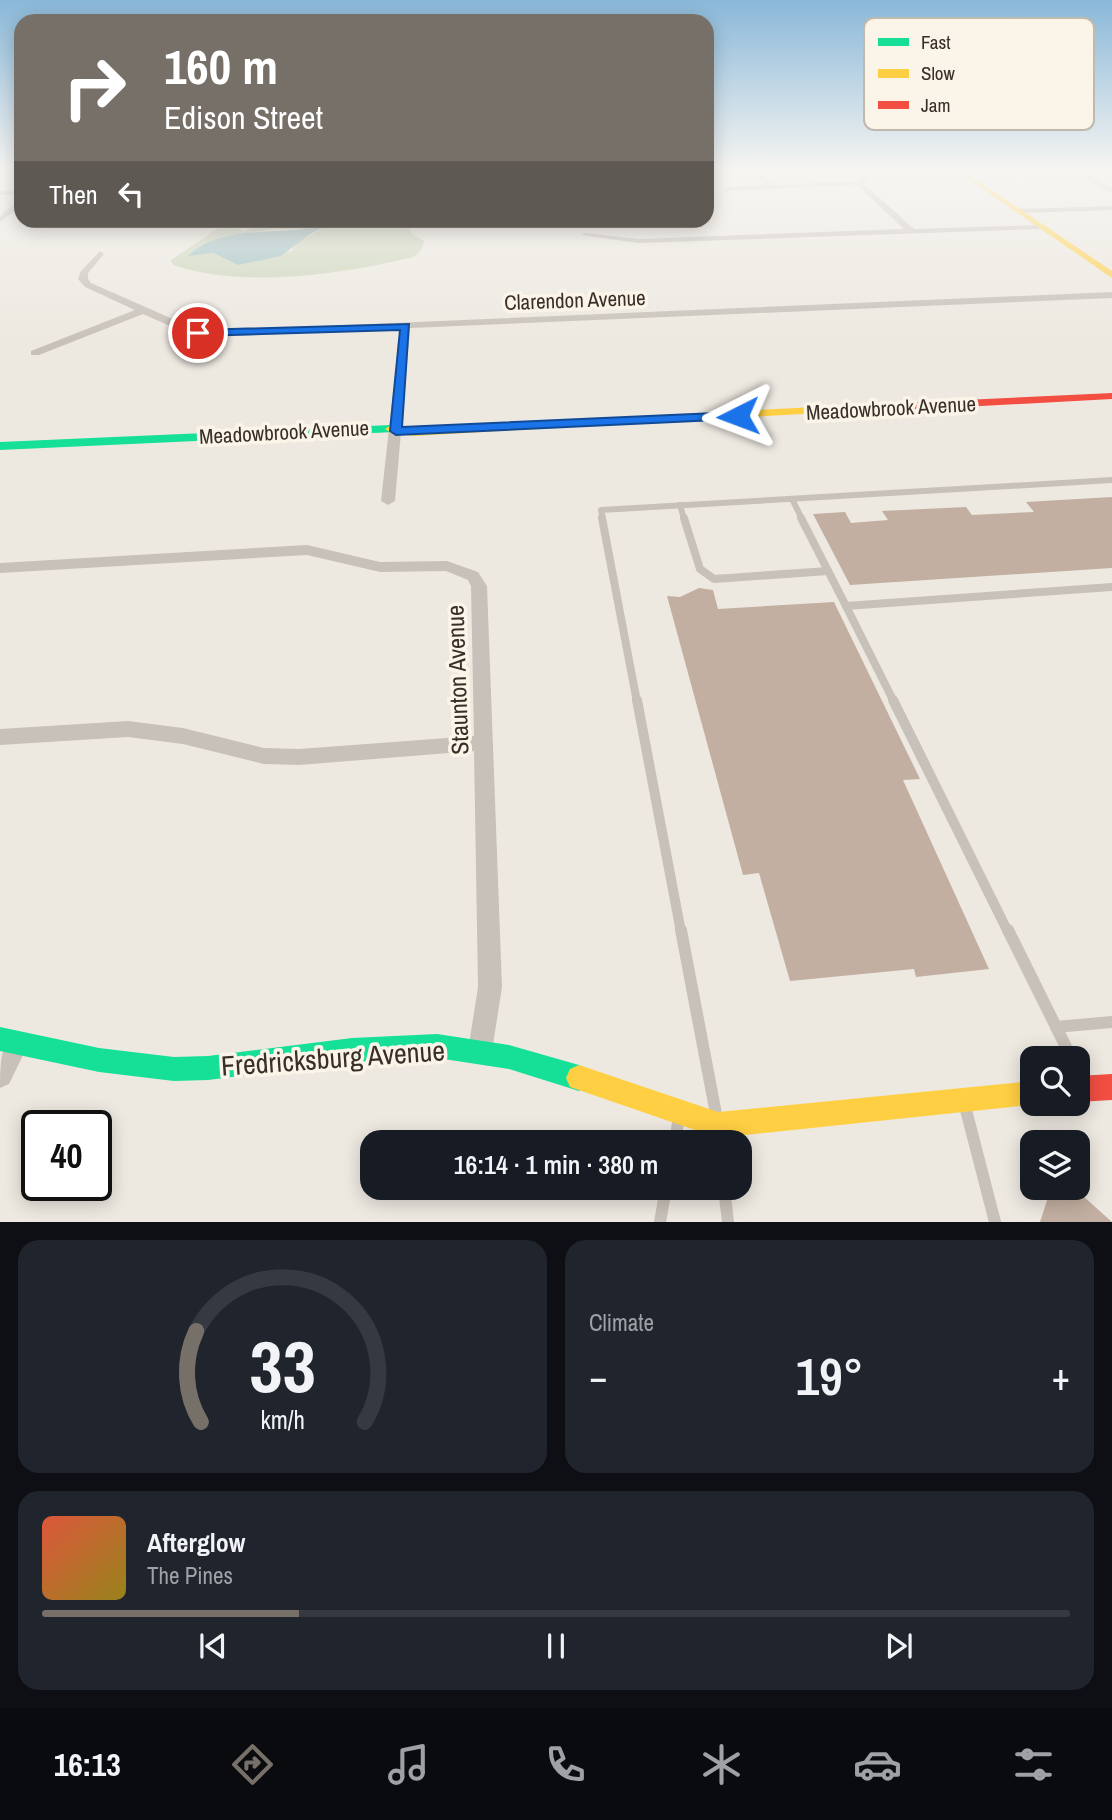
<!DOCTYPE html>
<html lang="en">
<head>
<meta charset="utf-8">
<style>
	body { margin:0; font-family:"Archivo Narrow",sans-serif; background:#20242c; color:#f1f3f6; height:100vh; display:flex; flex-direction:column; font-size:26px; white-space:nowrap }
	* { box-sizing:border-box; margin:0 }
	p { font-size:23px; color:#9ea1a6 }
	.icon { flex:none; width:38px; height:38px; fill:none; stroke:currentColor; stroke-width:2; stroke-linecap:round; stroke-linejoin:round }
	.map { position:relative; height:1222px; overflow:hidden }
	.sheet { display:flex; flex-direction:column; gap:18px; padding:18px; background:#0d0f14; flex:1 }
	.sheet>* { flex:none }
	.hud { position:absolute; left:14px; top:14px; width:700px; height:214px; border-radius:21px; box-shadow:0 4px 18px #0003; background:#777069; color:#fff; overflow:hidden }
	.tools { position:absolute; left:1020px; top:1046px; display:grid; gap:14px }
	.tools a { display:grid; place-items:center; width:70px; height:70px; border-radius:14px; background:#171b24; box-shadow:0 4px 18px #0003; font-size:35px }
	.speed { position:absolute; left:21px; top:1110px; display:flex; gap:14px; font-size:35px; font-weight:700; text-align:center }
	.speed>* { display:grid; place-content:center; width:91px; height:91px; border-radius:50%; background:#171b24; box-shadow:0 4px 18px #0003; line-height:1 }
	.speed .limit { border:4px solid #111; border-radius:10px; background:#fff; color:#111 }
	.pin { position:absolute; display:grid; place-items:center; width:60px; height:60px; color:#fff; margin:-30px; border:4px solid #fff; border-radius:50%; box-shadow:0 2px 7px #0007 }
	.me { position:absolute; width:77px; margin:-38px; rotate:267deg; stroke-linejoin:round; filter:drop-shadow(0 0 5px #0008) }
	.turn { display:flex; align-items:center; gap:24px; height:147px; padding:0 35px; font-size:32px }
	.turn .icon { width:91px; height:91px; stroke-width:2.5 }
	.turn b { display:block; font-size:49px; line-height:60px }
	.then { display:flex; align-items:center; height:66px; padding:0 35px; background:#0003; gap:14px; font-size:26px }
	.big { font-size:52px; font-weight:600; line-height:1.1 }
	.sheet .widget { flex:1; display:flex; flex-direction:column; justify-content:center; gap:10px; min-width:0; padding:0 24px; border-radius:21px; background:#20242c }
	.sheet .dial { align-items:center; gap:0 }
	.dial svg { height:182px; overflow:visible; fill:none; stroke:#363941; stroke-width:7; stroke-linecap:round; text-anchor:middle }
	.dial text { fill:#f1f3f6; stroke:none }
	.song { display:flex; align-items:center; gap:21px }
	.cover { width:84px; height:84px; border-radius:10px; background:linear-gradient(135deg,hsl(10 70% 55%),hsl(50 70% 35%)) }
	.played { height:7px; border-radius:4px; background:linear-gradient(90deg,#777069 25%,#363941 25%) }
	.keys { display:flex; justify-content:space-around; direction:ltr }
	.heat { display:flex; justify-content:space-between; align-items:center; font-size:38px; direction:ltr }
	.sheet .tiles { flex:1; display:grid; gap:18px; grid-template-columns:1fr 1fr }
	.widget:last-child { grid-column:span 2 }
	.trip { position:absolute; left:360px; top:1130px; width:392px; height:70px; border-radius:21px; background:#171b24; box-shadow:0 4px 18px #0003; font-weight:600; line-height:70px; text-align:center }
	.menu { display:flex; height:112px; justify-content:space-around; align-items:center; background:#090b0e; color:#9ea1a6 }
	.menu .icon { width:49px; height:49px }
	.menu .on { color:#777069 }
	.menu b { font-size:32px; color:#f1f3f6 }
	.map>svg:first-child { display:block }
	.green { fill:#ccd5ba }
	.water { fill:#9bbdc0 }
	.building { fill:#c2afa1 }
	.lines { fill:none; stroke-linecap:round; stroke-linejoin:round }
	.lane-far3 { stroke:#c7c1b9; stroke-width:6 }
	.lane-far2 { stroke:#c7c1b9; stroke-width:8 }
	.lane-far1 { stroke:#c7c1b9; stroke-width:10 }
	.lane { stroke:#c7c1b9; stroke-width:12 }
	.street { fill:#c7c1b9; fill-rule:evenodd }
	.fast { fill:#16e098; fill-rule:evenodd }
	.slow { fill:#ffcf43; fill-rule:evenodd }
	.jam { fill:#f24e42; fill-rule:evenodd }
	.route { fill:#1a73e8; stroke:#114b97; stroke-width:2 }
	.labels { text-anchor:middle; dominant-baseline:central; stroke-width:7; stroke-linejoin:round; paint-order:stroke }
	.far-street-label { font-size:21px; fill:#382f28; stroke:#fbf4e8 }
	.street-label { font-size:24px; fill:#382f28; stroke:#fbf4e8 }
	.near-street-label { font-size:28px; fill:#382f28; stroke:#fbf4e8 }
	.key { fill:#fbf4e8; stroke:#c0b9ae; stroke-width:2 }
	.key-label { font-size:19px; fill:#382f28 }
</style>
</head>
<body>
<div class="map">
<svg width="1112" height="1222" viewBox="0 0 1112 1222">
	<rect width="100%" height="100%" fill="#ede9e1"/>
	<!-- green -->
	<path class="green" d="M342 221 306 229H272L233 236 189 255 213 253 239 265 291 251 298 242 323 228 378 221H397L408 225 411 233 424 241 421 251 413 257C343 274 243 289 173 265L171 260 220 227 235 226 243 232 265 222Z"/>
	<!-- water -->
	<path class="water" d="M342 220 378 222 323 228 313 232 281 256 238 265 213 253 188 256C218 227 267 234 304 229 317 227 329 223 342 220Z"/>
	<!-- building -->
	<g class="building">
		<path d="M1112 497V568L850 585 813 514 845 512 851 523 888 520 882 511 966 507 972 515 1034 512 1026 502Z"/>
		<path d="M699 588 713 590 718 609 834 602 920 779 903 780 989 969 916 977 914 969 790 981 759 873 743 875 667 596 680 597Z"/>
		<path d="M1051 1188H1074L1112 1222H1040Z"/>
	</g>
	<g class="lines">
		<!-- lane-far3 -->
		<g class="lane-far3">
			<path d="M792 499 802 519"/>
			<path d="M680 505 684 519"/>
			<path d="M603 519 601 510 1112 480"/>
		</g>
		<!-- lane-far2 -->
		<g class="lane-far2">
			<path d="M602 518 637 702"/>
			<path d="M684 518 700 569 714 579 828 571"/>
			<path d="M801 518 846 606"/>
			<path d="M894 702 846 606 1112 587"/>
		</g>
		<!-- lane-far1 -->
		<g class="lane-far1">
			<path d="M637 700 681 932"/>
			<path d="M893 700 1008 932"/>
		</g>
		<!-- lane -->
		<g class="lane">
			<path d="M681 930 716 1114"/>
			<path d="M1008 930 1072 1059"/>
			<path d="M1056 1027 1112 1022"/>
			<path d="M966 1110 995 1222"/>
			<path d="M675 1143 678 1122"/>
			<path d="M724 1188 728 1222"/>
			<path d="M660 1222 666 1188"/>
		</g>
		<!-- street -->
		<g class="street">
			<path d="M753 170H759L772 185 859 181 862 180 851 170H858L871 181 864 184 914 229 1041 225 1045 227 1041 229 639 243 581 235 585 233 639 239 904 229 857 185 724 191 727 187 765 185Z"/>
			<path d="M1070 170H1078L1112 188V193Z"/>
			<rect x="0" y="191" width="21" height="4"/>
			<path d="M18 200H21V206L0 222V216Z"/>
			<path d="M1112 206V210L1019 213 1015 211 1019 209Z"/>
			<path d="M100 251 104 254 88 273V279L91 283 193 328 207 331 1112 292V298L410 328 395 501 388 505 381 501 400 329 207 337 186 333 143 314 39 355H31V351L135 310 85 287 78 279 81 271Z"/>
			<path d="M307 545 380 562 447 561 478 572 487 586 502 987 492 1051 489 1060 480 1063 471 1060 468 1051 478 987 474 751 299 765 264 764 183 744 128 737 0 745V729L128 721 183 728 264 748 299 749 474 736 471 586 468 580 446 571 380 572 307 555 0 573V563Z"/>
			<path d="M17 1031 26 1034 29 1043 9 1084 0 1088C0 1067 0 1040 17 1031Z"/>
		</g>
		<!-- fast -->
		<g class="fast">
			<path d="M391 425 397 429 395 432 0 450V442Z"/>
			<path d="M0 1027 99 1048 174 1057 208 1056 352 1038 437 1034 509 1045 579 1065 588 1069 592 1078 588 1087 579 1091 509 1069 437 1058 352 1062 208 1080 174 1081 99 1072 0 1051Z"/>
		</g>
		<!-- slow -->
		<g class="slow">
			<path d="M955 170H962L1112 271V278Z"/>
			<path d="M834 406 840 410 838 412 414 436 391 433 385 429 391 425 414 428Z"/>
			<path d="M579 1065 718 1112 1032 1081V1104H1038L718 1138 570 1087 566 1078 570 1069Z"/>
		</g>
		<!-- jam -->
		<g class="jam">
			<path d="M1112 393V399L834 414 828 410 834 406Z"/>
			<path d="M1112 1074V1100L1078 1102V1076Z"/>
		</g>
	</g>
	<!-- sky -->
	<linearGradient id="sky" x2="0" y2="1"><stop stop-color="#89b8d8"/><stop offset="0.5" stop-color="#f7f5f2"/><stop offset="1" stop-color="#f7f5f2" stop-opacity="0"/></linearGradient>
	<rect width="1112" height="341" fill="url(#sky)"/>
	<!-- route -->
	<path class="route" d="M409 324 402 427 738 412 744 416 738 419 396 435 390 431 400 330 198 336 193 333 198 330Z"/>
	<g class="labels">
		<!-- far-street labels -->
		<g class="far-street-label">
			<text transform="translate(575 300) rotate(-2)">Clarendon Avenue</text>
			<text transform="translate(891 408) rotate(-3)">Meadowbrook Avenue</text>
			<text transform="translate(284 432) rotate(-3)">Meadowbrook Avenue</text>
		</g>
		<!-- street labels -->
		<g class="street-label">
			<text transform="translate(457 680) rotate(-92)">Staunton Avenue</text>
		</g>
		<!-- near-street labels -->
		<g class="near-street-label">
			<text transform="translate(333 1058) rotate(-4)">Fredricksburg Avenue</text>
		</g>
	</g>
	<!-- legend -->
	<rect x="864" y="18" width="230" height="112" rx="10" class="key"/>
	<rect x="878" y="38" width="31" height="8" fill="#16e098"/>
	<rect x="878" y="69" width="31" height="9" fill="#ffcf43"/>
	<rect x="878" y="101" width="31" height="8" fill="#f24e42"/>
	<g class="key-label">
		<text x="921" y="49">Fast</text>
		<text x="921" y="80">Slow</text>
		<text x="921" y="112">Jam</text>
	</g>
</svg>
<div class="tools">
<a><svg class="icon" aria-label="search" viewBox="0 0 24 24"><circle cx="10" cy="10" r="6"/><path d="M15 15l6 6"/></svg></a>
<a><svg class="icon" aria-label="layers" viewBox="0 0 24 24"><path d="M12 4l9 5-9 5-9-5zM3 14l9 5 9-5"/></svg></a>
</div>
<div class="speed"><div class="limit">40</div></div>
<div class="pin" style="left:198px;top:333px;background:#d93025"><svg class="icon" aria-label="arrive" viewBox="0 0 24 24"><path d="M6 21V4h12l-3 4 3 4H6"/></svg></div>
<svg class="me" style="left:738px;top:416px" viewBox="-20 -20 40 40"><path d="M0-17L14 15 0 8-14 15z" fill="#1a73e8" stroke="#fff" stroke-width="4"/></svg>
<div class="trip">16:14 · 1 min · 380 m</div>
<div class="hud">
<div class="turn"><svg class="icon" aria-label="right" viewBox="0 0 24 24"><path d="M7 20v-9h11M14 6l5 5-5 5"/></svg><div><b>160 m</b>Edison Street</div></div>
<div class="then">Then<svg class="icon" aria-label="left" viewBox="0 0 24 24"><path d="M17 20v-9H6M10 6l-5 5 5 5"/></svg></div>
</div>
</div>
<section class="sheet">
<div class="tiles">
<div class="widget dial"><svg viewBox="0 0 100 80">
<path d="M14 69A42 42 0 1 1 86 69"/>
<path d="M14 69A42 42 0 0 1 12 29" stroke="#777069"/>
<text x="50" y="56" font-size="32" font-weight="700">33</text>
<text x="50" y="72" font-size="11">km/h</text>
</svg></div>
<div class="widget"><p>Climate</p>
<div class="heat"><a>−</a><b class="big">19°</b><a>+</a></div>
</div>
<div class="widget">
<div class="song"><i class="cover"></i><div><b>Afterglow</b><p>The Pines</p></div></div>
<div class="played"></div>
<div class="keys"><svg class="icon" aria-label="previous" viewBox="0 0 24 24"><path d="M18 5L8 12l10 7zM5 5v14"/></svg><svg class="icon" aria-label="pause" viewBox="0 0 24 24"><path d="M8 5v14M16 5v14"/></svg><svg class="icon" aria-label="next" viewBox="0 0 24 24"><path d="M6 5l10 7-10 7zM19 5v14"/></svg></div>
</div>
</div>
</section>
<nav class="menu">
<b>16:13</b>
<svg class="icon on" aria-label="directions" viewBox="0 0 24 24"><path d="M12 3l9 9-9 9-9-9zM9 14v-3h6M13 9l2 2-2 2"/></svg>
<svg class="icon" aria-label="music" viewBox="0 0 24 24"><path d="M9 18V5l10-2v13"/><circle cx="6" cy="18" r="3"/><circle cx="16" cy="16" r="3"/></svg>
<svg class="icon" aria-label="phone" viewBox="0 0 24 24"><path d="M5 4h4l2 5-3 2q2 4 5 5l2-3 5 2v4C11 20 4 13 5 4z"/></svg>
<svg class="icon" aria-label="climate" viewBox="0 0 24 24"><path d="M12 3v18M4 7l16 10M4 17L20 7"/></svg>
<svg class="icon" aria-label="car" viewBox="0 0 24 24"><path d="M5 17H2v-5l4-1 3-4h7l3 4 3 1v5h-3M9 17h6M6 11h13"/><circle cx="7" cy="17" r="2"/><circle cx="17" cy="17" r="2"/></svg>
<svg class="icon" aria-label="filters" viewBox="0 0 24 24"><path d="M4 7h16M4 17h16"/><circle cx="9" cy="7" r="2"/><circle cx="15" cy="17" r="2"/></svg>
</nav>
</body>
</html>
